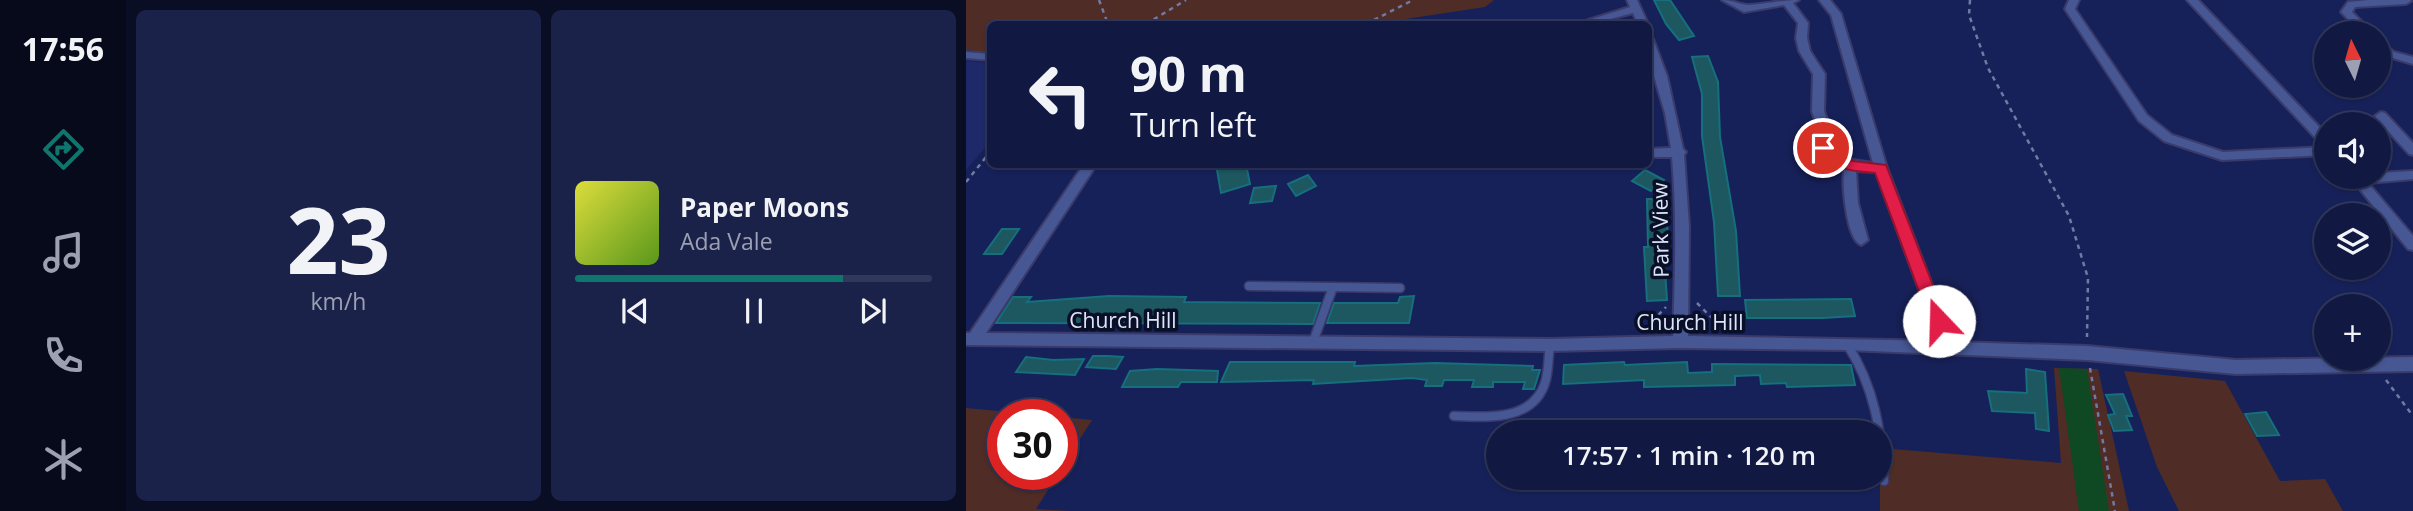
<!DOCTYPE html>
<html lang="en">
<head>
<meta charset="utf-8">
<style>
	body { margin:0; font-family:"Open Sans",sans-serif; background:#1a224a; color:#f1f3f6; height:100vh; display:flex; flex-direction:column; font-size:26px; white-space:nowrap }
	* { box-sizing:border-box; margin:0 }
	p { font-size:23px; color:#9ca0b2 }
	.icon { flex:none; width:38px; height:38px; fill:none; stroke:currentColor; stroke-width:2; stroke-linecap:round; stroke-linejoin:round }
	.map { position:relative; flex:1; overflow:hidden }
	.drawer { display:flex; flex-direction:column; gap:10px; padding:10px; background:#090e25; width:840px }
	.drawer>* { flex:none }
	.hud { position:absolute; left:21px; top:21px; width:665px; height:147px; border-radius:10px; box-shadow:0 2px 5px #0004,0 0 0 2px #30385c; background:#111943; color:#f1f3f6; overflow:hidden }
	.needle { width:46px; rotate:355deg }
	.buttons { position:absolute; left:1348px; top:21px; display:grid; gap:14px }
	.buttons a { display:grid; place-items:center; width:77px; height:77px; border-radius:50%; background:#111943; box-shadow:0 2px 5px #0004,0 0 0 2px #30385c; font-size:35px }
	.speed { position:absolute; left:21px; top:399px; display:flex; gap:14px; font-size:35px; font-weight:700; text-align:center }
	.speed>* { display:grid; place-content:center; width:91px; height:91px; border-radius:50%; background:#111943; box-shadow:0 2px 5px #0004,0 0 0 2px #30385c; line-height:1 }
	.speed .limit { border:10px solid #d22; background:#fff; color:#111 }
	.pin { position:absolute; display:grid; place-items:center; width:60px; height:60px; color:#fff; margin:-30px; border:4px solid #fff; border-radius:50%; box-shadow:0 2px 7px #0007 }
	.me { position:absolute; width:77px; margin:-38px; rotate:339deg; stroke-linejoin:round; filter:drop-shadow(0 0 5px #0008) }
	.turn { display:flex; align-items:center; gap:24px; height:147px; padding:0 28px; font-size:32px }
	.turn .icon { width:91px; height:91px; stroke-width:2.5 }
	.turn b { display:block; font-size:49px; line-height:60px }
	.drawer .widget { flex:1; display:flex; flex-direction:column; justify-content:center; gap:10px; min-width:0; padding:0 24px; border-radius:10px; background:#1a224a }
	.drawer .dial { align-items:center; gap:0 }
	.dial b { font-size:91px; line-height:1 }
	.song { display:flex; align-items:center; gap:21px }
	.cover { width:84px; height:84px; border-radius:10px; background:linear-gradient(135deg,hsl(60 70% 55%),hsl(90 70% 35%)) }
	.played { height:7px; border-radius:4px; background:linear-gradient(90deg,#0f766e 75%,#30385c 75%) }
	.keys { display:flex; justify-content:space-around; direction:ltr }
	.drawer .tiles { flex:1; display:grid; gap:10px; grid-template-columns:repeat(2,1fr) }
	.trip { position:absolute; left:520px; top:420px; width:406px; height:70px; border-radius:35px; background:#111943; box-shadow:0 2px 5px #0004,0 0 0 2px #30385c; font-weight:600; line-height:70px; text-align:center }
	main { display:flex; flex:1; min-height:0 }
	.tab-bar { display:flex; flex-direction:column; width:126px; justify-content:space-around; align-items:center; background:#070a1b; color:#9ca0b2 }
	.tab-bar .icon { width:49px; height:49px }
	.tab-bar .selected { color:#0f766e }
	.tab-bar b { font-size:32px; color:#f1f3f6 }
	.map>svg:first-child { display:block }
	.built { fill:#1d2968 }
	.green { fill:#502c26 }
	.water { fill:#0e4923 }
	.building { fill:#1d5760; stroke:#156f7d; stroke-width:2 }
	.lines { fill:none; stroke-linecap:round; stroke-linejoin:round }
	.service-casing { stroke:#3a3b6a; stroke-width:11 }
	.minor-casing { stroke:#3a3b6a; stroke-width:4 }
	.path { stroke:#717aa2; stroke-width:2.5; stroke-dasharray:4.5 4.5; stroke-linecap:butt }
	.service { stroke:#465794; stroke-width:8 }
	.minor { fill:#465794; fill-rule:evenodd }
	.route { fill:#e11d48; stroke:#92132f; stroke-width:2 }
	.labels { text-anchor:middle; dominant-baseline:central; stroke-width:7; stroke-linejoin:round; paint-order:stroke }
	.street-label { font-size:21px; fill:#dde5fa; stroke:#090f27 }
</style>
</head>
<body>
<main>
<nav class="tab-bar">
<b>17:56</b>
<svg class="icon selected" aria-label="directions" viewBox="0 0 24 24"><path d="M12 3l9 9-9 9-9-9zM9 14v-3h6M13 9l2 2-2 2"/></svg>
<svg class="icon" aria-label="music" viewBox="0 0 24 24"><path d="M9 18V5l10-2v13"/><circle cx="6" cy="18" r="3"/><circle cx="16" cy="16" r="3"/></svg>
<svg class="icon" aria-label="phone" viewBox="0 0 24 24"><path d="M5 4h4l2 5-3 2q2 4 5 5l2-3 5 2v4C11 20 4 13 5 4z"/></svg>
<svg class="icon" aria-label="climate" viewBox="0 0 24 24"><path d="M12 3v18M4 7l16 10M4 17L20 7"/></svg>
</nav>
<section class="drawer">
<div class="tiles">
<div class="widget dial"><b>23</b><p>km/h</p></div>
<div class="widget">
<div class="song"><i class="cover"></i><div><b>Paper Moons</b><p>Ada Vale</p></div></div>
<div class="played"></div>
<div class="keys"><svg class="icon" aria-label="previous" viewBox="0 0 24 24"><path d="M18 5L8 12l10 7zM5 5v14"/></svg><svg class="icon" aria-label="pause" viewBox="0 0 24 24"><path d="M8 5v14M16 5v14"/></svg><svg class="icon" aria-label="next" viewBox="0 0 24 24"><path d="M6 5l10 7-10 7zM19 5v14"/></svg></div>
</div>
</div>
</section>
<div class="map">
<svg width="1447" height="511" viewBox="0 0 1447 511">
	<rect width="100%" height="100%" fill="#172159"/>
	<!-- built -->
	<path class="built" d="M0 61 24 63V142L0 170Z"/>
	<!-- green -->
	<g class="green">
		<path d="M0 0H528L519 7 406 24H24V53L0 50Z"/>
		<path d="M1088 368 1132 369 1163 511H914V448L1095 463Z"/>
		<path d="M1158 371 1259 381 1314 481 1359 479 1377 511H1213L1191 467Z"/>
		<path d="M0 408 72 415H37V474H92L70 509 103 511H0Z"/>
		<path d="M96 417 126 420 96 467Z"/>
	</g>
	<!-- water -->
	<path class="water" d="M1093 368 1121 369 1143 511H1113Z"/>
	<!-- building -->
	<g class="building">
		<path d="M688 0H704L728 36 713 40 700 24Z"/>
		<path d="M742 56 752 82 754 137 770 231 774 296H752L748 222 736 136V94L726 57Z"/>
		<path d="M250 164H280L284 184 255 193Z"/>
		<path d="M679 170 698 180 685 191 666 181Z"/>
		<path d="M342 175 350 186 330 196 322 184Z"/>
		<path d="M310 186 306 201 284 203 288 188Z"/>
		<path d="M681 199H700L702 241H697L701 300 681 301 678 247H682Z"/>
		<path d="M36 229H53L36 254H18Z"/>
		<path d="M448 296 443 323H361L368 303H432L434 297Z"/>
		<path d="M47 297H65L61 302 143 296 220 297 218 302 354 303 347 324 30 323Z"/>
		<path d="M885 299 889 316 857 318H781L779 300Z"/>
		<path d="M127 356H142L157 357 150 369 120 367Z"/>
		<path d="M60 357 87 360 118 359 109 375 50 372Z"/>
		<path d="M264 362H389L388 366 469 363 567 366 566 370H574L568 389H557L559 382H527V387H506L508 380H478L476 386H459L461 380 446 378 347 384 348 380 255 382Z"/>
		<path d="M658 362 659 365 721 362 722 373 746 372V364L885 365 889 385 821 387 820 383 795 384 794 375 769 376V385L678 387V380L597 384 598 365Z"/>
		<path d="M191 369 252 371 251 382H215L212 387H156L164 371Z"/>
		<path d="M1060 369 1079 372 1083 431 1070 429 1069 413 1026 411 1022 391 1061 393Z"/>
		<path d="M1157 394 1166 416H1160L1166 430 1148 431 1142 415 1149 414 1140 395Z"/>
		<path d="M1300 412 1313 435 1291 436 1279 414Z"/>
	</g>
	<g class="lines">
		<!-- service casing -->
		<g class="service-casing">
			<g id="service">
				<path d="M283 286 367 287 347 342"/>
				<path d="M367 287 434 288"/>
				<path d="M881 344C909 388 915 430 918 481"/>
				<path d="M488 416C520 417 566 422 579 383 583 371 582 357 584 345"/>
			</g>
		</g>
		<!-- minor casing -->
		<g class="minor-casing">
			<g id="minor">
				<path d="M661 0H671L682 24H672L667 13 625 24H610L664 7Z"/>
				<path d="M756 0C767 0 775 5 783 5 800 4 815 0 833 0L827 3 842 23 841 38 844 51 859 74 858 111 864 129 863 147 881 159 907 163 865 15 853 0H864L875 14 921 168 988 342 1121 346 1270 360 1447 357V371L1270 374 1121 360 881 350 714 348 584 351 0 345V333H4L118 164H131L20 333 584 339 707 336C709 276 711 216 706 157H682V149L705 148 699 113 682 56V36L687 39 701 76 717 149 720 152 718 155 723 226 722 336 972 341 910 172 890 171 892 203 902 240 895 245C880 239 876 184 878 168L865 162 851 148 852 129 846 111 847 74 833 51 830 38 832 23 818 5 778 12Z"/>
				<path d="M1103 0H1113L1109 9 1181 115 1206 135 1257 152 1360 147V155L1256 160 1198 141 1173 121 1099 9Z"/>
				<path d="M1221 0H1232L1360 134V146L1356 145Z"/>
				<path d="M1402 0H1444L1445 1 1440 4 1389 7 1386 12 1407 33H1396L1375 12 1382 2Z"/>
				<path d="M1412 40 1428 52 1447 57V64L1420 56 1412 49Z"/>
				<path d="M0 52 24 54V60L0 58Z"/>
				<path d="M1415 112 1419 113 1447 143V155L1443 154 1411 119 1409 116Z"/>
				<path d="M1447 171V179L1402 183 1447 236V250L1442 249 1384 177H1412V173Z"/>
			</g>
		</g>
		<!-- path -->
		<g class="path">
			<path d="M133 0 142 24"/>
			<path d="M1004 0 1003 15 1022 68 1103 216 1122 278 1121 337"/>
			<path d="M180 24 220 0"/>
			<path d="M400 24 447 0"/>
			<path d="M0 182 24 152"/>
			<path d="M731 303 756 328"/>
			<path d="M680 328 700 307"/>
			<path d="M1124 368 1149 511"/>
			<path d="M1420 380 1447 416"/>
		</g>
		<!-- service -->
		<use href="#service" class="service"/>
		<!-- minor -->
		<use href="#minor" class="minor"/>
	</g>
	<!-- route -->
	<path class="route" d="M857 144 872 156 887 161 920 165 981 321 979 326H967L964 321 909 173C885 171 864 170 850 148Z"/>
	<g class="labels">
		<!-- street labels -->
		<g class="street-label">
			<text transform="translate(694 230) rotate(-91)">Park View</text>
			<text x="157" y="320">Church Hill</text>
			<text x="724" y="322">Church Hill</text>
		</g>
	</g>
</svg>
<div class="buttons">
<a><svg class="needle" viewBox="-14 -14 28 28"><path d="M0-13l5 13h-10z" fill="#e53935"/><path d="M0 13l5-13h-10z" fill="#9ca0b2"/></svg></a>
<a><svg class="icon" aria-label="sound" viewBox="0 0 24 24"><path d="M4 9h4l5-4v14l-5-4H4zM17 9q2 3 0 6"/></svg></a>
<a><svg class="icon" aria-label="layers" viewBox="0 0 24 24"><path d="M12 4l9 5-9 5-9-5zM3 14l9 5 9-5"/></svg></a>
<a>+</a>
</div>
<div class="speed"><div class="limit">30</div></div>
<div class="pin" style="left:857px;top:148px;background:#d93025"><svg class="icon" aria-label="arrive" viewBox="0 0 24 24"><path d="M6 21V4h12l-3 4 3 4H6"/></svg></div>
<svg class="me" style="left:973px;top:321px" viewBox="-20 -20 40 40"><circle r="19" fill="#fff"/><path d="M0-13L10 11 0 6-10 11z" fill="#e11d48"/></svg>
<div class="trip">17:57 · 1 min · 120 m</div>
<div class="hud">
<div class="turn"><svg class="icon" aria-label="left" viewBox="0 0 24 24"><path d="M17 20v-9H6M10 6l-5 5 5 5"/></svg><div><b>90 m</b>Turn left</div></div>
</div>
</div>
</main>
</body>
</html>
